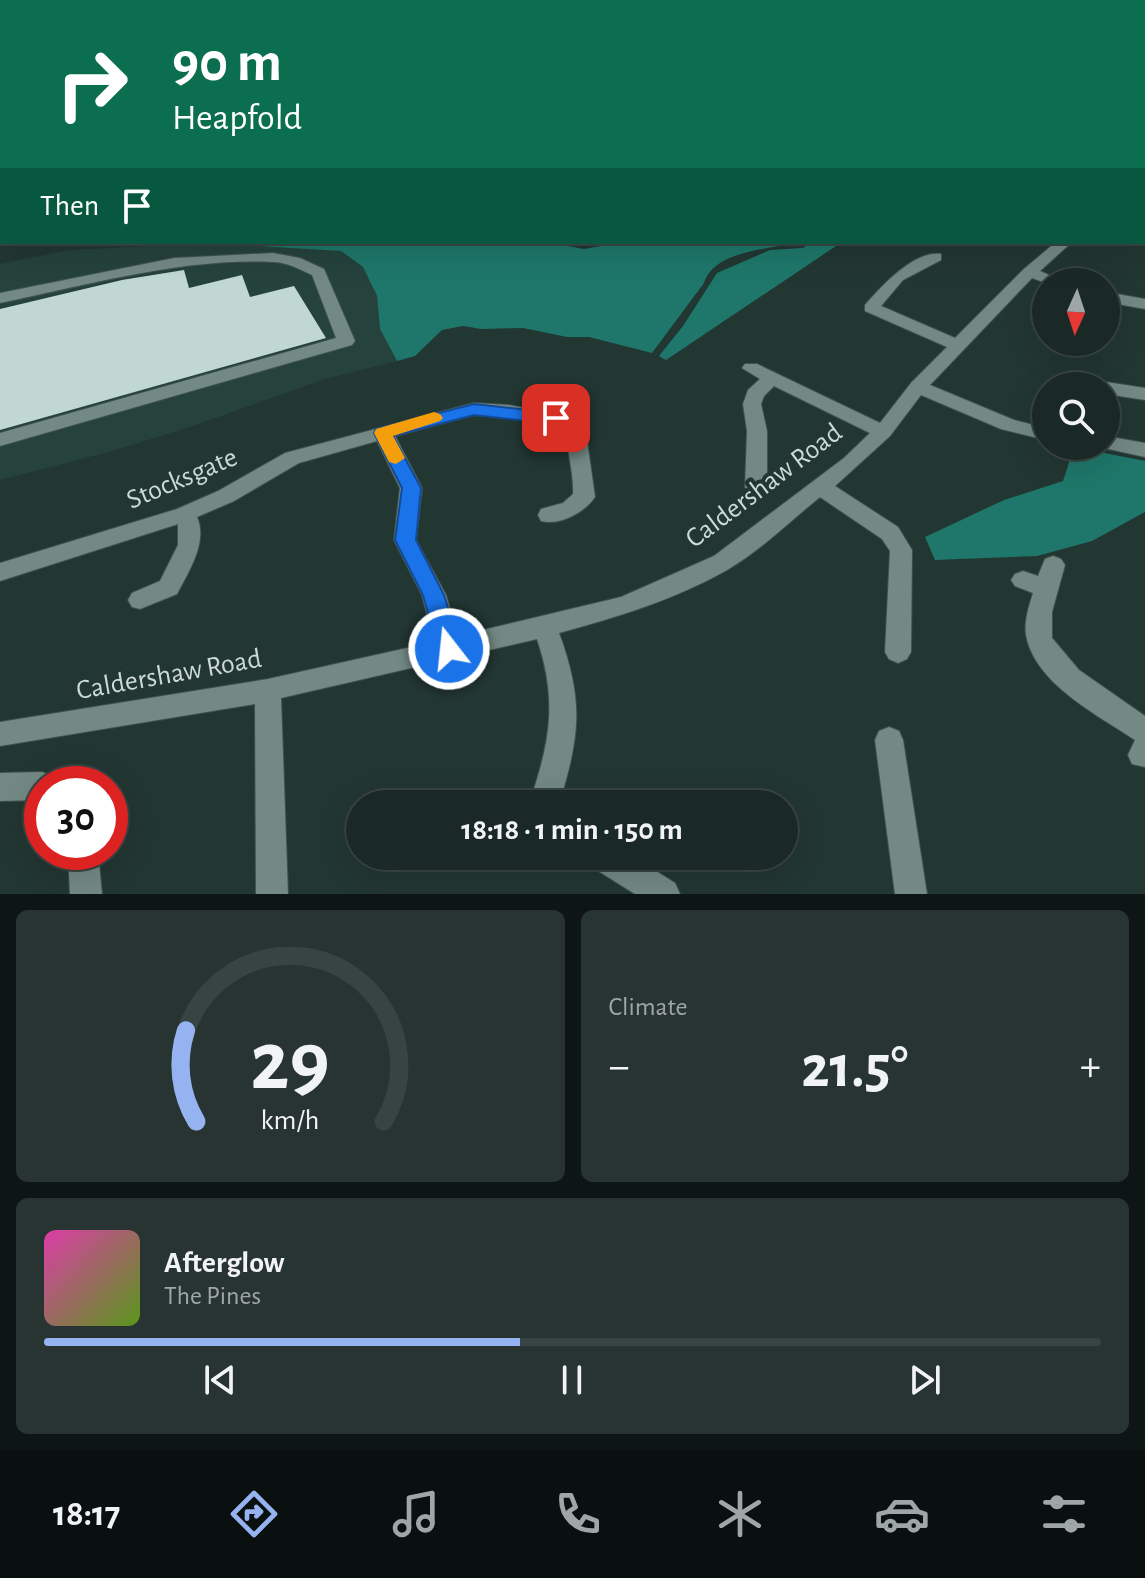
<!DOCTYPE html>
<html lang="en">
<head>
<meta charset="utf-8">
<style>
	body { margin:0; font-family:"Alegreya Sans",sans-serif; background:#273432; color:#f1f3f6; height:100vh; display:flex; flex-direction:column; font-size:30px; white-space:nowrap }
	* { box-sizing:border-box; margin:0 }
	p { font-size:26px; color:#9fa6a7 }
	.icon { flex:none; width:44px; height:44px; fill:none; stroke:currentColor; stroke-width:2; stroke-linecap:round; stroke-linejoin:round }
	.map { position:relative; height:894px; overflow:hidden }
	.sheet { display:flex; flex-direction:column; gap:16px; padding:16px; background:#0e1615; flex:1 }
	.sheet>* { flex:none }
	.banner { position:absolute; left:0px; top:0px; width:1146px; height:244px; box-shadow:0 8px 32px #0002,0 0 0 2px #384443; background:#0b6e4f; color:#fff; overflow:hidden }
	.needle { width:52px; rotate:183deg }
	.controls { position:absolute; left:1032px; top:268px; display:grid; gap:16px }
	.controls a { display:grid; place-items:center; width:88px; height:88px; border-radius:50%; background:#1a2826; box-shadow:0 8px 32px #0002,0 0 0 2px #384443; font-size:40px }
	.speed { position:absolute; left:24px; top:766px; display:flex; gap:16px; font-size:40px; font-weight:700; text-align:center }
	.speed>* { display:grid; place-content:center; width:104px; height:104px; border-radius:50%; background:#1a2826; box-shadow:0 8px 32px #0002,0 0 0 2px #384443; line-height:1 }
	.speed .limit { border:12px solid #d22; background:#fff; color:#111 }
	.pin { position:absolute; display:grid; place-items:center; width:68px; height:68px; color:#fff; margin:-34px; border-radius:16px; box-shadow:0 4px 12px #0006 }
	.me { position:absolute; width:88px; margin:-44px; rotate:344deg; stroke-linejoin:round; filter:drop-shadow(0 0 6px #0008) }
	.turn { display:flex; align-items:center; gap:28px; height:168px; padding:0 40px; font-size:36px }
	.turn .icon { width:104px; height:104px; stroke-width:2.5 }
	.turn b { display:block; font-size:56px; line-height:68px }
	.then { display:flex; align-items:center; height:76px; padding:0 40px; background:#0003; gap:16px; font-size:30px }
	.big { font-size:60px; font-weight:700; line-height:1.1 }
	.sheet .tile { flex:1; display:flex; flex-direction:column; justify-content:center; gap:12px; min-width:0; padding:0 28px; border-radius:12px; background:#273432 }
	.sheet .dial { align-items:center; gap:0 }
	.dial svg { height:208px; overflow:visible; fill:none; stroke:#384443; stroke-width:7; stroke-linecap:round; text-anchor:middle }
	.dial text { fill:#f1f3f6; stroke:none }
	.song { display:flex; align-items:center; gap:24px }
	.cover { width:96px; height:96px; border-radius:12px; background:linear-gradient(135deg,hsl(320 70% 55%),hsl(90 70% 35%)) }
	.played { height:8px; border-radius:4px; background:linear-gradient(90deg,#95b2f1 45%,#384443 45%) }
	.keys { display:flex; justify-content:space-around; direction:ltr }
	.heat { display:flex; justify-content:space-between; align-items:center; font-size:44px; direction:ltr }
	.sheet .tiles { flex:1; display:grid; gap:16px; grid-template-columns:1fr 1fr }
	.tile:last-child { grid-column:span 2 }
	.trip { position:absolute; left:346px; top:790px; width:452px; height:80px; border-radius:40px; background:#1a2826; box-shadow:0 8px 32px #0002,0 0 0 2px #384443; font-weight:700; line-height:80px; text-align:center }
	.menu { display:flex; height:128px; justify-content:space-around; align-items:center; background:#0a100f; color:#9fa6a7 }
	.menu .icon { width:56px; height:56px }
	.menu .selected { color:#95b2f1 }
	.menu b { font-size:36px; color:#f1f3f6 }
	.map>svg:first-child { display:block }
	.built { fill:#25423c }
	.forest { fill:#1e776a }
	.building { fill:#c0d7d2 }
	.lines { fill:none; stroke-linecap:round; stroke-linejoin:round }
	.minor-casing { stroke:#40524f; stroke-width:2 }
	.major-casing { stroke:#40524f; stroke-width:2 }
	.minor { fill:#738984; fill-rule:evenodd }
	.major { fill:#5aa89b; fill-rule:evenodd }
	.route { fill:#1a73e8; stroke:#114b97; stroke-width:2 }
	.slow { fill:#f59e0b }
	.labels { text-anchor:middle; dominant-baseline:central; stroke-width:8; stroke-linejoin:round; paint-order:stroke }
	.street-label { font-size:28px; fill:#cdd9d6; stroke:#223632 }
</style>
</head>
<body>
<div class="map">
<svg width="1145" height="894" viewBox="0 0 1145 894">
	<rect width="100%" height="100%" fill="#223632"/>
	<!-- built -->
	<path class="built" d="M149 246H258L341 251 363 267 377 296 380 329 397 361 325 379 190 427 109 452 0 480V264L70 250Z"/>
	<!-- forest -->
	<g class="forest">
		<path d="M258 242H546L584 249 623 242H801C773 249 715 249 704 283L652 353 589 337H567L523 328 481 329 463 326 442 330 415 356 397 361 380 329 377 296 363 267 341 251 258 246Z"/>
		<path d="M812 242H842L666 360 659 356 683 326 717 273 770 250 803 248Z"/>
		<path d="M1074 447 1145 461V512L1092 541 1037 556 935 560 925 537 1004 500 1063 481Z"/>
	</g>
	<!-- building -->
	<path class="building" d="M184 270 189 288 242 275 250 297 294 286 326 338 0 430V309L122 280Z"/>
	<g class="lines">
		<!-- minor casing -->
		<g class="minor-casing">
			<g id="minor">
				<path d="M90 0 88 2 79 1 80 0Z"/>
				<path d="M226 0H249L251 2H228Z"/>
				<path d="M707 0H715L716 2H708Z"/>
				<path d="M911 0H921L922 2H912Z"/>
				<path d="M1045 0H1055L1057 2H1047Z"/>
				<rect x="0" y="12" width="2" height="6"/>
				<rect x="1144" y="109" width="1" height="6"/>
				<rect x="0" y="148" width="2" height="8"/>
				<rect x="1144" y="152" width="1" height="8"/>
				<rect x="1144" y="186" width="1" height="8"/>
				<path d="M1056 242H1072L1040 271 1065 282 1046 283 1032 278 930 385 1014 420 1046 428V440L1001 429 921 395 890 436 835 486 898 527 912 550 911 652 907 659 898 663 889 659 885 652 890 551 882 539 820 497C790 521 760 551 727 570 674 600 617 617 559 633 584 701 580 735 559 804H529C550 743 558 701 537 639L281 698 288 894H256L255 704 0 746V722L268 679 434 642 422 595 394 540 400 488 377 441 299 463 234 501 197 517C208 542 189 571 177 594L140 609 132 607 128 600 132 593 160 581 178 545V524L0 581V563L177 509 218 491 285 453 474 403 509 405 584 420 595 497C585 512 560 526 541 521L538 515 541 509 563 503 573 494C574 471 566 451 567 428L509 417 474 415 395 436 422 488 416 540 446 595 458 636 621 597 714 556 844 458 870 433 774 386 764 396 761 404 767 431V487L763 492H749L745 487 747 431 743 404 748 390 760 379 742 368 745 364H757L880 423 911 383 947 347 865 311V305C882 286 914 250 941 254V260L903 280 881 306 955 338 1024 269Z"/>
				<path d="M273 253 300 258 324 269 355 341 352 345 0 446V433L336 338 312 275C299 269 287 262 272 262 181 258 89 285 0 303V293L174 258Z"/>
				<path d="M1106 292 1145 299V309L1106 302Z"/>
				<path d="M1106 382 1145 388V400L1106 394V386H1098Z"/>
				<path d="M1106 436 1145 443V457L1099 447 1106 446Z"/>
				<path d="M1053 556 1061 559 1065 565 1052 612V638L1079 670 1145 716V767L1132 764 1128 755 1135 740C1098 715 1035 684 1026 635 1024 621 1029 606 1033 593L1015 586 1011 580 1015 574 1023 571 1038 576 1045 559Z"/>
				<path d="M889 727 899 731 903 740 927 894H895L875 740 879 731Z"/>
				<path d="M42 772 52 776 56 784H42V800L0 801V773Z"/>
				<path d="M68 852H98L102 894H70Z"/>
				<path d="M588 856H632L675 883 680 894H635L592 867Z"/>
			</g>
		</g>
		<!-- major casing -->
		<g class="major-casing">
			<g id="major">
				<path d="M557 0H648L650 2H559Z"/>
				<path d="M806 0H841L805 2Z"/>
			</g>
		</g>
		<!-- minor -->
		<use href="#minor" class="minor"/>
		<!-- major -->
		<use href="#major" class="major"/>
	</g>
	<!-- route -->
	<path class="route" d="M474 404 556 413 565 418 556 424 474 415 393 436 421 488 416 540 444 595 461 649 458 656 449 659 441 656 438 649 423 595 395 540 402 488 374 433 376 429Z"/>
	<!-- slow -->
	<path class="slow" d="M434 412 440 414 443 418 440 421 393 436 405 458 396 464 389 462 374 433 376 429Z"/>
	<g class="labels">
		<!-- street labels -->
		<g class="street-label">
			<text transform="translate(182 479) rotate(-23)">Stocksgate</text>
			<text transform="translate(764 486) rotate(-37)">Caldershaw Road</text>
			<text transform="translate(169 675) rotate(-10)">Caldershaw Road</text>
		</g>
	</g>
</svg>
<div class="controls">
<a><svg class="needle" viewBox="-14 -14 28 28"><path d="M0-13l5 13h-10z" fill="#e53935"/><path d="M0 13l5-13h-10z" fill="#9fa6a7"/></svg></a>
<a><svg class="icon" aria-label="search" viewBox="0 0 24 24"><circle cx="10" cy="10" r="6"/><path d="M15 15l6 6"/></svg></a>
</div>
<div class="speed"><div class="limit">30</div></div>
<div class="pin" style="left:556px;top:418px;background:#d93025"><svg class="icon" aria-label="arrive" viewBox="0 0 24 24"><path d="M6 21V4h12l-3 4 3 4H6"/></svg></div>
<svg class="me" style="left:449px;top:649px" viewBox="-20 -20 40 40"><circle r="17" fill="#1a73e8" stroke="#fff" stroke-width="3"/><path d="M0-11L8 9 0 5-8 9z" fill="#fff"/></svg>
<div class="trip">18:18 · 1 min · 150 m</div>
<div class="banner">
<div class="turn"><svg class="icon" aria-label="right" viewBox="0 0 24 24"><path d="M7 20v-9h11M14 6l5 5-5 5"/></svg><div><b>90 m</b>Heapfold</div></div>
<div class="then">Then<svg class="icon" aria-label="arrive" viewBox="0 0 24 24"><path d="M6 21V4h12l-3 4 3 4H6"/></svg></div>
</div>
</div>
<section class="sheet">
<div class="tiles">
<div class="tile dial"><svg viewBox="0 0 100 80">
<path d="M14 69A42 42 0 1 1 86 69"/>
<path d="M14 69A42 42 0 0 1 10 34" stroke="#95b2f1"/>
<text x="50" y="56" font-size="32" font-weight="700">29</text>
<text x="50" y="72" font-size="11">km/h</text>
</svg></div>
<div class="tile"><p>Climate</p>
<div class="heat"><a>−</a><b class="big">21.5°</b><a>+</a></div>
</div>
<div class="tile">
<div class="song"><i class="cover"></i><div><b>Afterglow</b><p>The Pines</p></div></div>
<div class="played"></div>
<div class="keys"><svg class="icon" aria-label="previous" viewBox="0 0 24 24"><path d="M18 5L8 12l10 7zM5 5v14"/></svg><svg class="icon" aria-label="pause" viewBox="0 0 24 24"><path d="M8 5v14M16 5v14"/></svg><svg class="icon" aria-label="next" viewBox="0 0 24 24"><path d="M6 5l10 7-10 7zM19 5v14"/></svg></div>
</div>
</div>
</section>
<nav class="menu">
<b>18:17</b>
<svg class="icon selected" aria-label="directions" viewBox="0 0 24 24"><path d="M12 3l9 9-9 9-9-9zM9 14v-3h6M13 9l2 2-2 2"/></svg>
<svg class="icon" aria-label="music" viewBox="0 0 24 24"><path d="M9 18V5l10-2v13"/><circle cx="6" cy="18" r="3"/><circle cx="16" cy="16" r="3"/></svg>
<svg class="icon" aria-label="phone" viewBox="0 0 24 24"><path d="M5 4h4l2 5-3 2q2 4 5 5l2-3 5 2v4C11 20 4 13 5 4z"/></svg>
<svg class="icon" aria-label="climate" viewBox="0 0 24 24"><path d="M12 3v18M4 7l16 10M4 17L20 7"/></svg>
<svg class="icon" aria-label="car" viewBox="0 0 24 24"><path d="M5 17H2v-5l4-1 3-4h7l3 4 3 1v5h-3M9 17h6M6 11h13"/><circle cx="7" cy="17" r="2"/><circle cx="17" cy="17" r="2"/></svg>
<svg class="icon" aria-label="filters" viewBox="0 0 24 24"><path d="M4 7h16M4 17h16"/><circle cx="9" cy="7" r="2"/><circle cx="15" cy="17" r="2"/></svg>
</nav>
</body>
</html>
